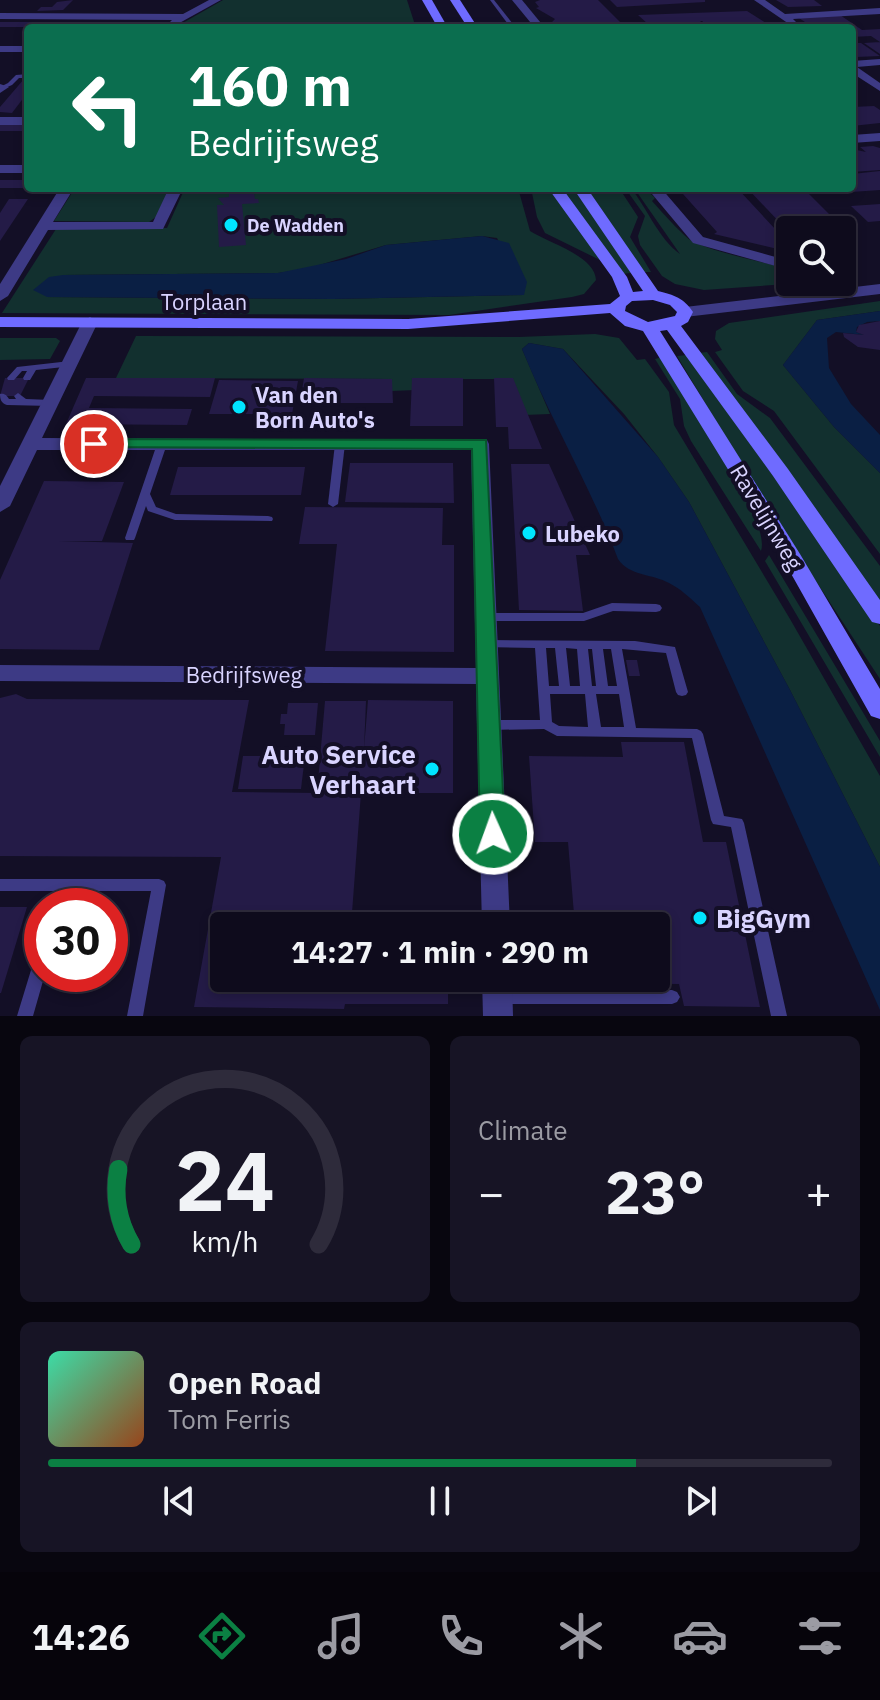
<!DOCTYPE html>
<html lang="en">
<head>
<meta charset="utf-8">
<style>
	body { margin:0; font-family:"IBM Plex Sans",sans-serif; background:#171425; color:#f1f3f6; height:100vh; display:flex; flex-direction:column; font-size:30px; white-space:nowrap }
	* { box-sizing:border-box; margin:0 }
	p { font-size:26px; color:#9b9ba3 }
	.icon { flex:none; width:44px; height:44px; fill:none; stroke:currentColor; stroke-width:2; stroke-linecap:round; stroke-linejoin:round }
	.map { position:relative; height:1016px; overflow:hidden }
	.details { display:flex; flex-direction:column; gap:20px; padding:20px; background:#08060f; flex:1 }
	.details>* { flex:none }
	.hud { position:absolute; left:24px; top:24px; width:832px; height:168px; border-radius:8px; box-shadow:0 4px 12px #0003,0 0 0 2px #2e2b3b; background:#0b6e4f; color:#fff; overflow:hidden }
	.fabs { position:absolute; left:776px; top:216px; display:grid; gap:16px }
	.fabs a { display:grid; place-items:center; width:80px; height:80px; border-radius:8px; background:#0e0b1c; box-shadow:0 4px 12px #0003,0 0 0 2px #2e2b3b; font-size:40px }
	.speed { position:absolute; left:24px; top:888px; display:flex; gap:16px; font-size:40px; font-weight:700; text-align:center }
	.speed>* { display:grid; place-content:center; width:104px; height:104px; border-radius:50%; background:#0e0b1c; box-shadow:0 4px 12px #0003,0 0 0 2px #2e2b3b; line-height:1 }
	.speed .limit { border:12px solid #d22; background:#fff; color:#111 }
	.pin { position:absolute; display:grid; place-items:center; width:68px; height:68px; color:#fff; margin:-34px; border:4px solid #fff; border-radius:50%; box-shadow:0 2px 8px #0007 }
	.me { position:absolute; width:88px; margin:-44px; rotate:358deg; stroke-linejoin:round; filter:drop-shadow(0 0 6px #0008) }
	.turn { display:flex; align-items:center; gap:28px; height:168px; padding:0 32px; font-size:36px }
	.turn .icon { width:104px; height:104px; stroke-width:2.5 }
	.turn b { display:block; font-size:56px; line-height:68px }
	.big { font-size:60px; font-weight:700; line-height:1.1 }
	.details .tile { flex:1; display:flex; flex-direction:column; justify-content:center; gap:12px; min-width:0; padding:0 28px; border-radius:12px; background:#171425 }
	.details .dial { align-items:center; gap:0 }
	.dial svg { height:208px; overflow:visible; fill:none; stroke:#2e2b3b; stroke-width:7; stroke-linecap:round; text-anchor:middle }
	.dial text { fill:#f1f3f6; stroke:none }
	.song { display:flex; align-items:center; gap:24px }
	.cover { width:96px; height:96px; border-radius:12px; background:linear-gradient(135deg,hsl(160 70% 55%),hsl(20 70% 35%)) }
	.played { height:8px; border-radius:4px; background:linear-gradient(90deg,#0b8043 75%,#2e2b3b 75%) }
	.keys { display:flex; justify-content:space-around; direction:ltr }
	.heat { display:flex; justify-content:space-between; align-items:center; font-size:44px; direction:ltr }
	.details .tiles { flex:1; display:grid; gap:20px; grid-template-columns:1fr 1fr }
	.tile:last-child { grid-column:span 2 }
	.trip { position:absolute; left:210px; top:912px; width:460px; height:80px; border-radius:8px; background:#0e0b1c; box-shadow:0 4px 12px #0003,0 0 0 2px #2e2b3b; font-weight:700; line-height:80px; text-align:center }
	.tab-bar { display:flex; height:128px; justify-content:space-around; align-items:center; background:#06040b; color:#9b9ba3 }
	.tab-bar .icon { width:56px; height:56px }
	.tab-bar .on { color:#0b8043 }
	.tab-bar b { font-size:36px; color:#f1f3f6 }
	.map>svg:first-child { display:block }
	.green { fill:#12302f; fill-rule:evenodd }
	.water { fill:#0a1f44 }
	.building { fill:#241b47 }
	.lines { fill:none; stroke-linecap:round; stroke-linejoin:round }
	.lane { fill:#3d3a85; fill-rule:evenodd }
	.street { fill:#3d3a85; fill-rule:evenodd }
	.secondary { fill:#6f6bff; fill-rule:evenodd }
	.route { fill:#0b8043; stroke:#07532c; stroke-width:2 }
	.poi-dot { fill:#00e5ff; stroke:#130f26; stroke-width:3 }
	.labels { text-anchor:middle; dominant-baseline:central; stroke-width:8; stroke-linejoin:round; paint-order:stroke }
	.far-poi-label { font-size:18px; font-weight:bold; fill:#d9d4ff; stroke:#130f26; text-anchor:start }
	.street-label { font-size:22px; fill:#d9d4ff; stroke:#130f26 }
	.poi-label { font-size:22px; font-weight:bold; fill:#d9d4ff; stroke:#130f26; text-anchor:start }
	.near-poi-label { font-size:26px; font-weight:bold; fill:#d9d4ff; stroke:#130f26; text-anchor:end }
</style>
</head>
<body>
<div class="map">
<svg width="880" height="1016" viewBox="0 0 880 1016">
	<rect width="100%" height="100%" fill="#130f26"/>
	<!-- green -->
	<g class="green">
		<path d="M223 0H407L416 28H174Z"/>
		<path d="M75 188H172L160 214 149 222 54 221Z"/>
		<path d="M185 188H518L530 231C549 243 595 256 596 280L584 294 572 297 449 315 2 313 56 229 167 228ZM482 236 497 238 524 295 333 299 47 297 63 275 278 273 306 269 386 245Z"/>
		<path d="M531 188H549L602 261 545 233 537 217Z"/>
		<path d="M560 188H578L631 273 622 274Z"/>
		<path d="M587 188H619L638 217 630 237 651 272H644Z"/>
		<path d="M625 188H631C648 210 659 239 680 254L634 188C642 188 650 192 655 198L652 201C659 209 684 237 692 241 721 255 759 260 790 270V282L802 283 704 290 675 284 662 276 640 245 638 236 645 216Z"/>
		<path d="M880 301V311L817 320 783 365 834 427 880 473V554L774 411 743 391 715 352 722 350 715 339 716 331 729 323Z"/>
		<path d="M595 334 619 338 637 360 645 359 669 392 674 425 790 619 880 776V867L790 690 689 502 658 457 624 414 563 349 529 343 522 349 550 414 524 415 510 379H417L416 390 391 391 392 379 116 378 136 336 519 337Z"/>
		<path d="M0 338H56L60 341 50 359 0 360Z"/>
		<path d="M707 352 737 394 770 418 880 566V604L698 353Z"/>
		<path d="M687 355 880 626V679L768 508 677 356Z"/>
		<path d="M662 357C682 390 772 520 761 551L691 441 684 426 680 399 655 359Z"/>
		<path d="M769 555 880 741V757L765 561Z"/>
	</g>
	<!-- water -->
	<g class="water">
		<path d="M482 236 509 243 527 282 524 295 333 299 47 297 33 290 49 277 63 275 278 273 346 259 386 245Z"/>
		<path d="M880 311V321L867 322 857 327 856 332 864 335 836 332 827 338 829 368 851 404 880 435V473L834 427 783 365 817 320Z"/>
		<path d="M529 343 563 349 658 457 689 502 790 690 880 867V1010L700 607C690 598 681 589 669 583 653 574 629 576 618 559 591 487 551 421 522 349Z"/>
	</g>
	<!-- building -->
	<g class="building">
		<path d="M73 0 63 10 37 11 41 7H52L57 2Z"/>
		<path d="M540 0H598L620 22 581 24 585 28H557L552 22 555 19 536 8 539 7 535 2Z"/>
		<path d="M610 0H705V2L617 7Z"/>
		<path d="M776 0H814L822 6 788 7Z"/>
		<path d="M747 11 774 28H711L702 21H700L708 28H658L696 23 648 24 638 15Z"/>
		<path d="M840 15 862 30 880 29V54L864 43 880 42 871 36 852 37V28H814L799 18Z"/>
		<path d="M0 22H54L57 23 49 27H0Z"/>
		<path d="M66 22H145L142 27 58 26Z"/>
		<path d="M852 43H861L880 56 856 57 852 55Z"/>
		<path d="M24 79H28V92L12 113 0 112V107Z"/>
		<path d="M874 106 880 110V123L852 126V107Z"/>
		<path d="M0 125H26L22 131H0Z"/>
		<path d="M873 146 880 148V170L852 172V149L866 152 860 147Z"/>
		<path d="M880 171V190L837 193 831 188H852V174Z"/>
		<rect x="0" y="180" width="28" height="8"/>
		<path d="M229 188H253L255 199H258L259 203 242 204 246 245 219 247 217 205H224L218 198 229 197Z"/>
		<path d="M681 188H737L790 245V252L714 234 717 232 683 194 688 191Z"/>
		<path d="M747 188H803L838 223 784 227Z"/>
		<path d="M9 199H28L0 241V213Z"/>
		<path d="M880 204V221L868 222 851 206Z"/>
		<path d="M880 321V350L858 347 844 337 843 333 864 335 856 332 859 325Z"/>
		<path d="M5 378H29L20 396H0Z"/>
		<path d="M86 378H215L210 397 94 396 89 408 192 409 187 425 66 424Z"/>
		<path d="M304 378 392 379 393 403H322L324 390H302Z"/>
		<path d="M412 378H463V426H410Z"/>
		<path d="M494 378H513L542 449H509L508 427H496Z"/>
		<path d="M219 380 298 381 292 414H209Z"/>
		<path d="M350 463H453L454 503 345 502Z"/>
		<path d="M511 464H549L590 555H576L583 611 519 610Z"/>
		<path d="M178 467H305L301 495H170Z"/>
		<path d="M44 481 124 482 102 541H59L133 543 99 650 0 649V580Z"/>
		<path d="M305 507 443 508 442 545H454V652L325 651 337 544H299Z"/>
		<path d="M626 660H637L640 676H629Z"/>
		<path d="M16 694 27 699 249 700 232 792 317 793 325 701H366L364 749 368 700 453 701V793H361L351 926H224V978H448V1004H345L344 1009 194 1007 221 857 0 856V698Z"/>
		<path d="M288 703H318L315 735H284L285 724H280L281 714H287Z"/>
		<path d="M621 742H684L703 842H726L760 1007 684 1006 679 984 580 983V978H656V926H575L568 842H535L529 756 623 757Z"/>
		<path d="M243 756H305L301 789H238Z"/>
		<path d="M0 907H27L1 993H0Z"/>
	</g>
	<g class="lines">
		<!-- lane -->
		<g class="lane">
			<path d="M490 0H494L516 28H511Z"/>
			<path d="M28 74V78H19L12 85 3 89 0 87 8 83 16 75Z"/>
			<path d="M70 361 73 362V366L36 370 30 380H24L23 378 27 371H22L14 380H8L7 378 17 367Z"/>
			<path d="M18 393 26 399 51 400 55 403 51 406 7 405C1 403 0 399 0 394 5 393 7 396 9 399H16L14 396Z"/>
			<path d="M162 441 167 444 150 494 156 507 176 514 268 516 272 517 273 519 272 521 175 520 148 511 146 506 135 538 134 540H126L125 538 157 444Z"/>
			<path d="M340 441 345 444 338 504 333 507 328 504 335 444Z"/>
			<path d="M612 603 656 604 660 605 662 608 660 611 656 612 613 611 584 621H486L482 620 480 617 482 614 486 613H583Z"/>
			<path d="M487 640 635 641 675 647 688 692 686 695 682 696 678 695 676 692 666 653 622 649 636 728 697 729 701 731 703 734 724 816 742 819 744 823 787 1016H771L731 827 713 824 711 820 692 738 557 736 544 729 489 730 485 728 483 725 485 722 489 720H540L535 648 483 647 481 644 483 641ZM546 648H555L559 686H549ZM566 648 577 649 580 686H570ZM588 649H592L596 686H592ZM603 649H611L617 686H608ZM550 694H585L588 727 559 726 552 722ZM596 694H619L624 727H601Z"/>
			<path d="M0 879H159L164 881 166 885 143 1016H127L151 891H0Z"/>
			<path d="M42 950V974H45L33 1016H17L35 957 37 952Z"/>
			<path d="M500 990H672L677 992 680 997 677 1002 672 1004H500L495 1002 492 997 495 992Z"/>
		</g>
		<!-- street -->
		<g class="street">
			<path d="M209 0H221L174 26 169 23 172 20 0 19V13L183 14Z"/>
			<path d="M512 0H522L545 28H535Z"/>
			<path d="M754 0H765L785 14 880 8V14L793 19 797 23 792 26Z"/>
			<rect x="0" y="46" width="28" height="6"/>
			<path d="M880 59V65L857 67 880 83V91L852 73V61Z"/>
			<path d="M0 84 9 87 0 93Z"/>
			<rect x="0" y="117" width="28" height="8"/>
			<path d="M880 133V141L852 143V135Z"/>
			<rect x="0" y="165" width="28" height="8"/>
			<path d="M60 188H74L53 222H153L169 188H183L163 229 48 230 8 296 0 301V284Z"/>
			<path d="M647 188H661L703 237 790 261V270L693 243Z"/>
			<path d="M880 284V294L685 317 677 312 685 307Z"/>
			<path d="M90 317 98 322 42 438 487 440 489 444 510 926H482L476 684 0 681V665L476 668 471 450H37L10 506 0 512V486L82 322Z"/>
			<path d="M482 978H512L513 1016H483Z"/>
		</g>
		<!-- secondary -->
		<g class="secondary">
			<path d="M422 0H432L448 28H438Z"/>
			<path d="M450 0H460L478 28H468Z"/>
			<path d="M548 188H562L627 277 633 292 643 291 573 188H587L658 291C674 295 684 298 693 312L688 322 681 326 788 469 880 600V624L872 622 773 476 667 330 660 331 800 554 880 689V719L871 716 780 554 643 331 625 326 610 313 408 329 0 327V317L408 319 610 304 620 296 612 277ZM653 300 670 305 677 312 675 316 648 322 625 311 626 306 632 301Z"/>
		</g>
	</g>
	<!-- route -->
	<path class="route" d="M94 439 486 440 505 834 501 841 493 844 484 841 480 834 472 449 88 447 85 444 88 440Z"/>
	<!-- markers -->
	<g class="poi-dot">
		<circle cx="231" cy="225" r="8"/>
		<circle cx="239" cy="407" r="8"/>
		<circle cx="529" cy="533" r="8"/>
		<circle cx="432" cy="769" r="8"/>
		<circle cx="700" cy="918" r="8"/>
	</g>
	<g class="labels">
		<!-- far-poi labels -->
		<g class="far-poi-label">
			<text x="247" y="225">De Wadden</text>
		</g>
		<!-- street labels -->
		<g class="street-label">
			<text x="204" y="301">Torplaan</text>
			<text transform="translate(767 517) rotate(59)">Ravelijnweg</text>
			<text x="244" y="674">Bedrijfsweg</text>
		</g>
		<!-- poi labels -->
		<g class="poi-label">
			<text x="255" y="394">Van den<tspan x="255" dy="25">Born Auto's</tspan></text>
			<text x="545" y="533">Lubeko</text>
		</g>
		<!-- near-poi labels -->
		<g class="near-poi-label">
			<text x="416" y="754">Auto Service<tspan x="416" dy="30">Verhaart</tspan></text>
			<text x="716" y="918" text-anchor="start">BigGym</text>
		</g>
	</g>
</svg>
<div class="fabs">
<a><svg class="icon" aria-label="search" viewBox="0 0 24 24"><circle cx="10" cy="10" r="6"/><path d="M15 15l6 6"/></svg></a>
</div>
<div class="speed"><div class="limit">30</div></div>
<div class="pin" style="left:94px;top:444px;background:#d93025"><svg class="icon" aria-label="arrive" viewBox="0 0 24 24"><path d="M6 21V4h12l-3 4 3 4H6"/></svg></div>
<svg class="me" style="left:493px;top:834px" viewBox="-20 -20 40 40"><circle r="17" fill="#0b8043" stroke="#fff" stroke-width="3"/><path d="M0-11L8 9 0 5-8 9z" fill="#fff"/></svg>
<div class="trip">14:27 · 1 min · 290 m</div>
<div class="hud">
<div class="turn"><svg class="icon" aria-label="left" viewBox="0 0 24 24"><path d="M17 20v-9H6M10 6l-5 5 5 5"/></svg><div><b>160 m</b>Bedrijfsweg</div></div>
</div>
</div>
<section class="details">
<div class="tiles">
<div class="tile dial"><svg viewBox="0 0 100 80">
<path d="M14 69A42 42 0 1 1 86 69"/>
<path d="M14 69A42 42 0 0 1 9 40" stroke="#0b8043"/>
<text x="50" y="56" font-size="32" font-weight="700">24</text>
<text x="50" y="72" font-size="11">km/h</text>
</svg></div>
<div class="tile"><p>Climate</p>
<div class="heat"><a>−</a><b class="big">23°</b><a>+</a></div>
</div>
<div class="tile">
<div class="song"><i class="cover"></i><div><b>Open Road</b><p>Tom Ferris</p></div></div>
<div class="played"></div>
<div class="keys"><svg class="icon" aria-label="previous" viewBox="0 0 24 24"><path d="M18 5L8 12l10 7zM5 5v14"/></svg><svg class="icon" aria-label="pause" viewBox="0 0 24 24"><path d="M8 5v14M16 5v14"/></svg><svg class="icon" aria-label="next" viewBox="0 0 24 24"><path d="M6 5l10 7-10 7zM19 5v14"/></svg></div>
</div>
</div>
</section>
<nav class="tab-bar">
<b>14:26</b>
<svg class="icon on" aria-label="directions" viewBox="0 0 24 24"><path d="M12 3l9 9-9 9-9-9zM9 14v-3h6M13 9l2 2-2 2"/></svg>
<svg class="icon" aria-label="music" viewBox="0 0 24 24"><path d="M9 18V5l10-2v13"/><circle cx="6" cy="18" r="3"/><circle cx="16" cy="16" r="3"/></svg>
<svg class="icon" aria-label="phone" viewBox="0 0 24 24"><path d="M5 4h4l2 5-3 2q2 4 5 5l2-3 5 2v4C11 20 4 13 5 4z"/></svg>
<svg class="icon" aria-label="climate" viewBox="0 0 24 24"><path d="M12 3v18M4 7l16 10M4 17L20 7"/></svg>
<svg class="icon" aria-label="car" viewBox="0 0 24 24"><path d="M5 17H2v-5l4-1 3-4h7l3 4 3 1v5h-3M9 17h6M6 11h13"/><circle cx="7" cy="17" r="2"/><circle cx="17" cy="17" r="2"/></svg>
<svg class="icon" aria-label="filters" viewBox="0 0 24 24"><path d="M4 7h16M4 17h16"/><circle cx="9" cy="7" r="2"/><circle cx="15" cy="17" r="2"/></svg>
</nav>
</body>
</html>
